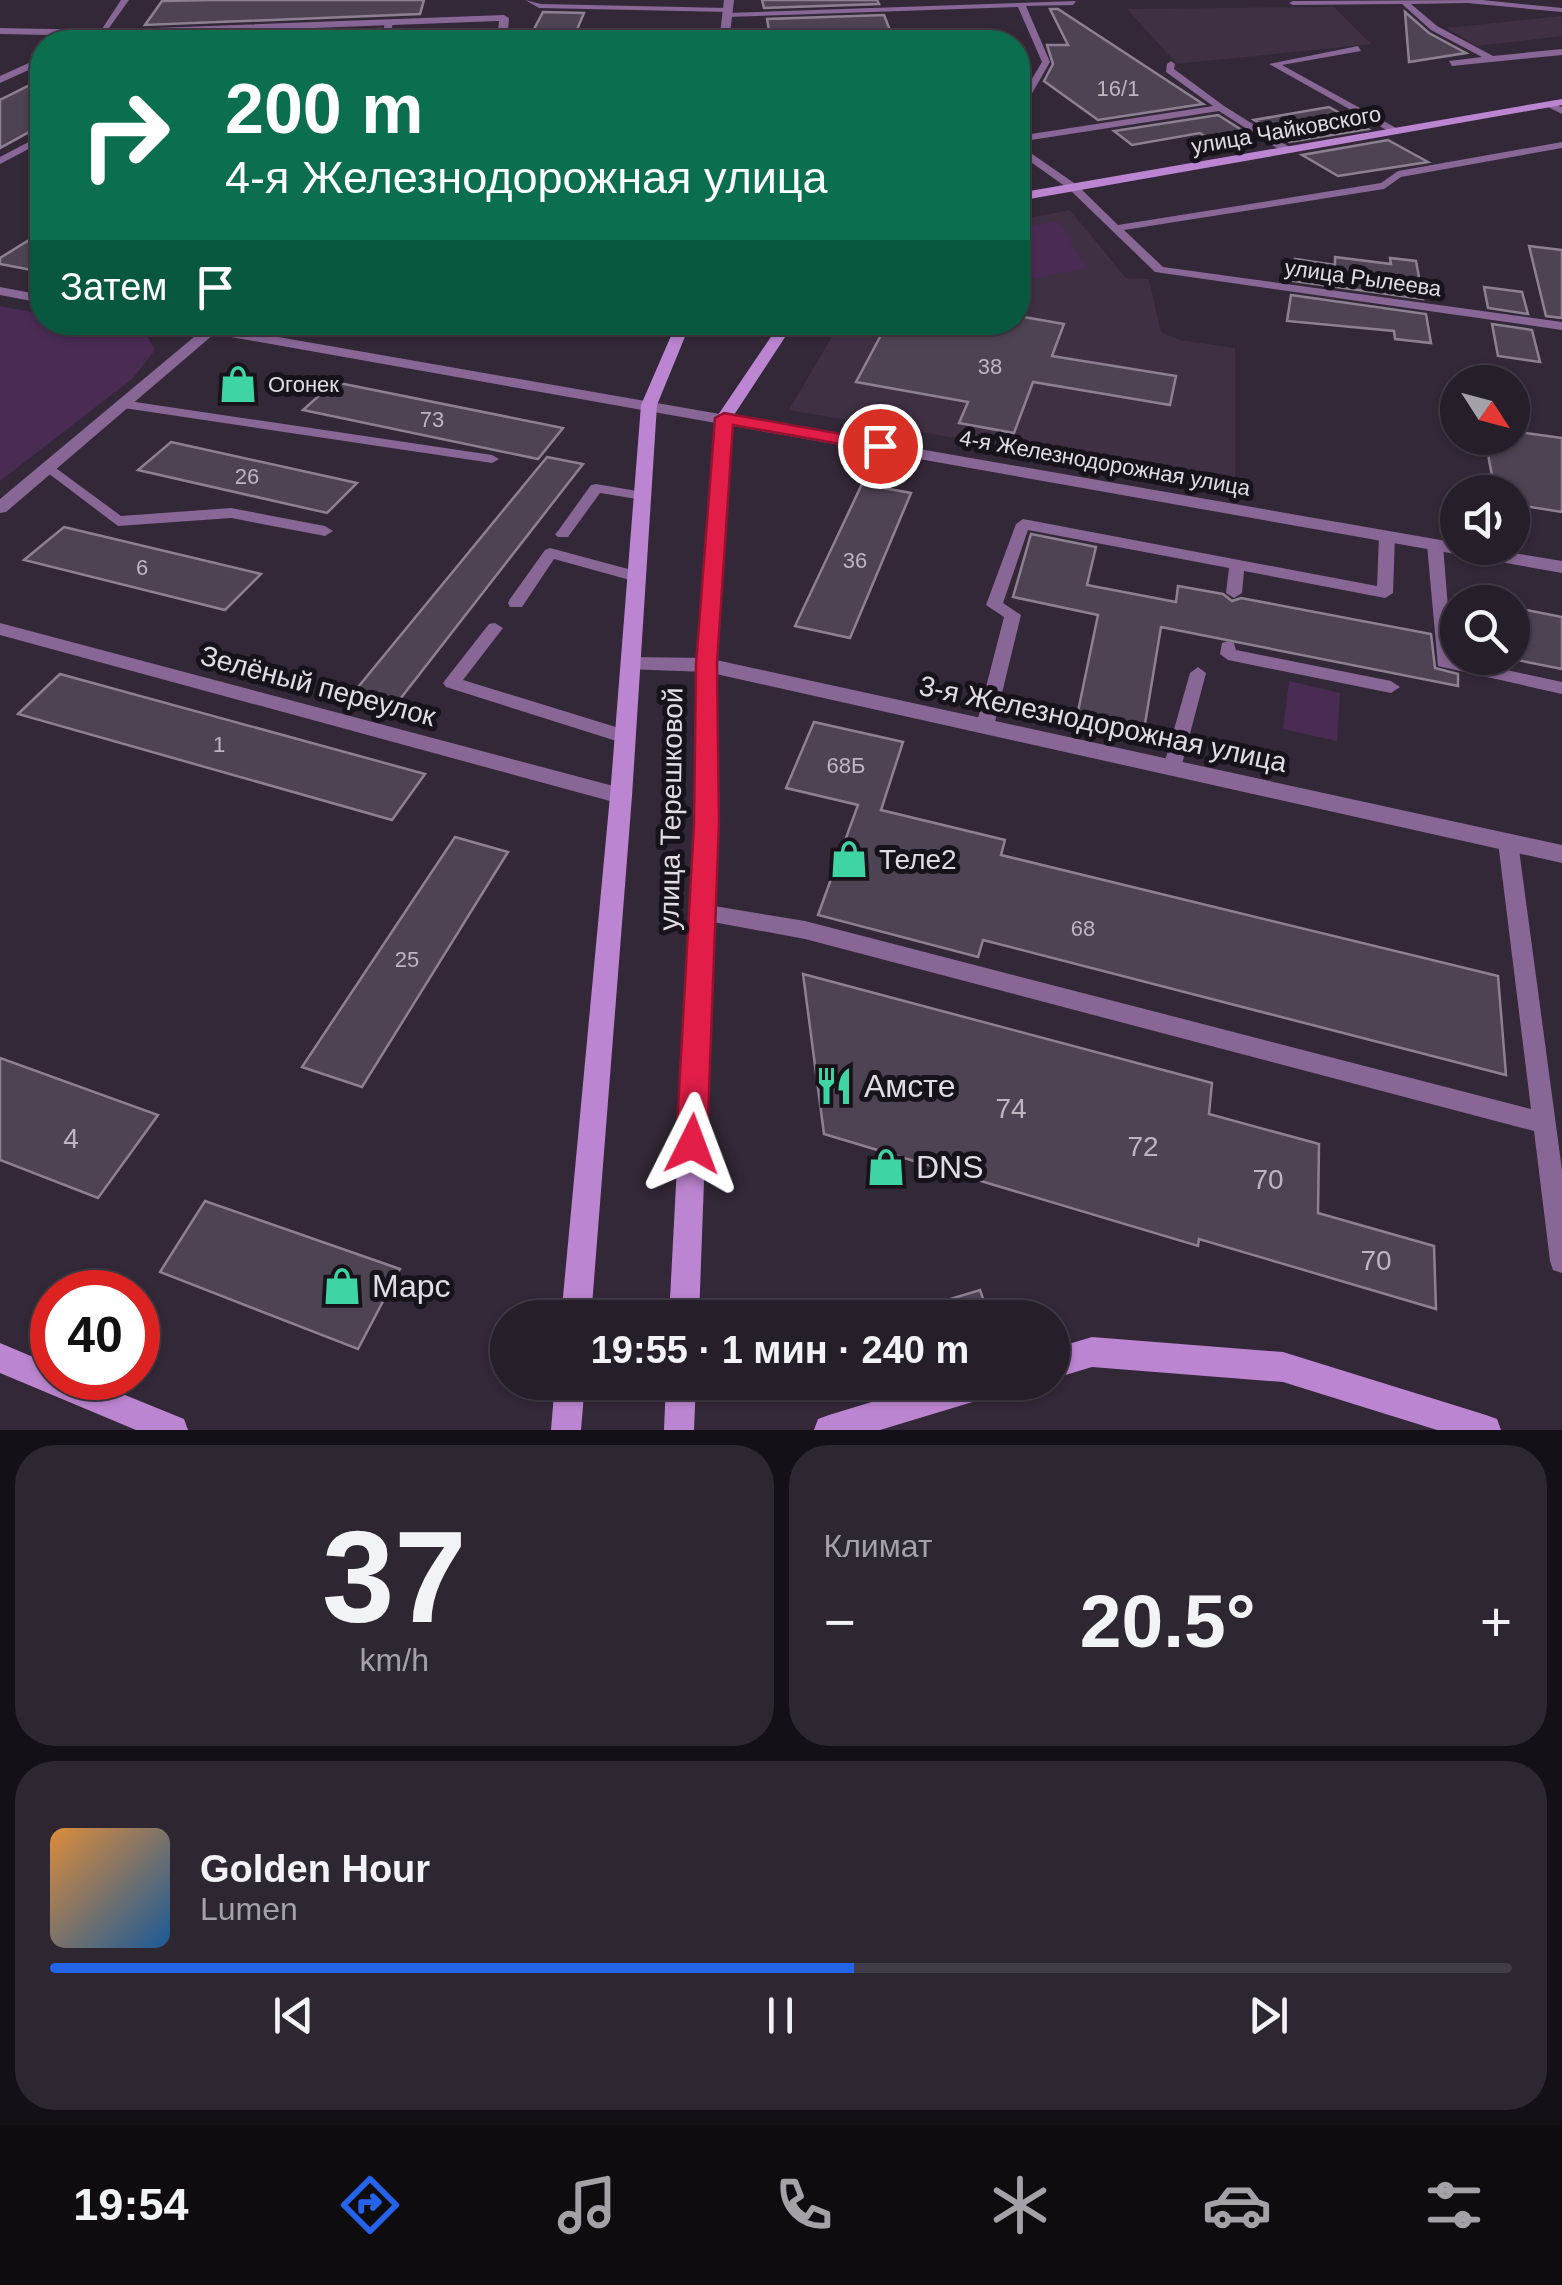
<!DOCTYPE html>
<html lang="ru">
<head>
<meta charset="utf-8">
<style>
	body { margin:0; font-family:Helvetica,sans-serif; background:#2e2731; color:#f1f3f6; height:100vh; display:flex; flex-direction:column; font-size:38px; white-space:nowrap }
	* { box-sizing:border-box; margin:0 }
	p { font-size:32px; color:#a4a2a8 }
	.icon { flex:none; width:55px; height:55px; fill:none; stroke:currentColor; stroke-width:2; stroke-linecap:round; stroke-linejoin:round }
	.map { position:relative; height:1430px; overflow:hidden }
	.sheet { display:flex; flex-direction:column; gap:15px; padding:15px; background:#151017; flex:1 }
	.sheet>* { flex:none }
	.banner { position:absolute; left:30px; top:30px; width:1000px; height:305px; border-radius:40px; box-shadow:0 2px 8px #0004,0 0 0 2px #423c46; background:#0b6e4f; color:#fff; overflow:hidden }
	.needle { width:65px; rotate:126deg }
	.fabs { position:absolute; left:1440px; top:365px; display:grid; gap:20px }
	.fabs a { display:grid; place-items:center; width:90px; height:90px; border-radius:50%; background:#261e29; box-shadow:0 2px 8px #0004,0 0 0 2px #423c46; font-size:50px }
	.speed { position:absolute; left:30px; top:1270px; display:flex; gap:20px; font-size:50px; font-weight:700; text-align:center }
	.speed>* { display:grid; place-content:center; width:130px; height:130px; border-radius:50%; background:#261e29; box-shadow:0 2px 8px #0004,0 0 0 2px #423c46; line-height:1 }
	.speed .limit { border:15px solid #d22; background:#fff; color:#111 }
	.pin { position:absolute; display:grid; place-items:center; width:85px; height:85px; color:#fff; margin:-42px; border:5px solid #fff; border-radius:50%; box-shadow:0 2px 10px #0007 }
	.me { position:absolute; width:110px; margin:-55px; rotate:3deg; stroke-linejoin:round; filter:drop-shadow(0 0 8px #0008) }
	.turn { display:flex; align-items:center; gap:35px; height:210px; padding:0 30px; font-size:45px }
	.turn .icon { width:130px; height:130px; stroke-width:2.5 }
	.turn b { display:block; font-size:70px; line-height:85px }
	.then { display:flex; align-items:center; height:95px; padding:0 30px; background:#0003; gap:20px; font-size:38px }
	.big { font-size:75px; font-weight:700; line-height:1.1 }
	.sheet .card { flex:1; display:flex; flex-direction:column; justify-content:center; gap:15px; min-width:0; padding:0 35px; border-radius:40px; background:#2e2731 }
	.sheet .dial { align-items:center; gap:0 }
	.dial b { font-size:130px; line-height:1 }
	.song { display:flex; align-items:center; gap:30px }
	.cover { width:120px; height:120px; border-radius:15px; background:linear-gradient(135deg,hsl(30 70% 55%),hsl(210 70% 35%)) }
	.played { height:10px; border-radius:5px; background:linear-gradient(90deg,#2563eb 55%,#423c46 55%) }
	.keys { display:flex; justify-content:space-around; direction:ltr }
	.heat { display:flex; justify-content:space-between; align-items:center; font-size:55px; direction:ltr }
	.sheet .tiles { flex:1; display:grid; gap:15px; grid-template-columns:1fr 1fr }
	.card:last-child { grid-column:span 2 }
	.trip { position:absolute; left:490px; top:1300px; width:580px; height:100px; border-radius:50px; background:#261e29; box-shadow:0 2px 8px #0004,0 0 0 2px #423c46; font-weight:700; line-height:100px; text-align:center }
	.tab-bar { display:flex; height:160px; justify-content:space-around; align-items:center; background:#0f0c10; color:#a4a2a8 }
	.tab-bar .icon { width:70px; height:70px }
	.tab-bar .current { color:#2563eb }
	.tab-bar b { font-size:45px; color:#f1f3f6 }
	.map>svg:first-child { display:block }
	.built { fill:#3f3044 }
	.green { fill:#492b54 }
	.building { fill:#4e4353; stroke:#8d8092; stroke-width:2.5 }
	.lines { fill:none; stroke-linecap:round; stroke-linejoin:round }
	.lane { fill:#886696; fill-rule:evenodd }
	.street { fill:#886696; fill-rule:evenodd }
	.secondary { fill:#bc85d1; fill-rule:evenodd }
	.route { fill:#e11d48; stroke:#92132f; stroke-width:2.5 }
	.labels { text-anchor:middle; dominant-baseline:central; stroke-width:10; stroke-linejoin:round; paint-order:stroke }
	.number-label { font-size:22px; fill:#bdb5c0 }
	.far-street-label { font-size:22px; fill:#e2dbe5; stroke:#18131a }
	.far-poi-label { font-size:22px; fill:#e2dbe5; stroke:#18131a; text-anchor:start }
	.street-label { font-size:28px; fill:#e2dbe5; stroke:#18131a }
	.poi-label { font-size:28px; fill:#e2dbe5; stroke:#18131a; text-anchor:start }
	.near-number-label { font-size:28px; fill:#bdb5c0 }
	.near-poi-label { font-size:32px; fill:#e2dbe5; stroke:#18131a; text-anchor:start }
</style>
</head>
<body>
<div class="map">
<svg width="1562" height="1430" viewBox="0 0 1562 1430">
	<rect width="100%" height="100%" fill="#332837"/>
	<!-- built -->
	<g class="built">
		<path d="M1334 7 1371 44 1177 64 1127 9Z"/>
		<path d="M1562 16V36L1477 46 1447 28Z"/>
		<path d="M1070 210 1126 278 1149 279 1161 332 1180 340 1235 348V485L789 410 840 323 1018 322V220Z"/>
	</g>
	<!-- green -->
	<g class="green">
		<path d="M1058 221 1087 268 1024 280 1018 299V229Z"/>
		<path d="M0 306 42 314V322L87 323 145 333 155 350 132 379 0 481Z"/>
		<path d="M1289 681 1340 693 1337 741 1283 729Z"/>
	</g>
	<!-- building -->
	<g class="building">
		<path d="M212 0H424L420 14 145 25 162 1Z"/>
		<path d="M762 0H877L879 4 764 8Z"/>
		<path d="M1050 9H1058L1203 104 1098 120 1044 81 1053 64 1047 45H1068Z"/>
		<path d="M543 12 584 13 576 32 532 33Z"/>
		<path d="M1405 12 1429 33 1466 53 1409 62Z"/>
		<path d="M884 15 892 35 771 42 767 19Z"/>
		<path d="M380 29 378 39 357 42H131L134 39Z"/>
		<path d="M42 79V125L0 148V100Z"/>
		<path d="M1329 107 1368 129 1289 142 1254 120Z"/>
		<path d="M1218 115 1248 134 1210 140 1200 133 1132 145 1114 131Z"/>
		<path d="M1388 140 1428 162 1338 176 1302 155Z"/>
		<path d="M42 232V272L0 264V258Z"/>
		<path d="M1529 246 1562 250V318L1546 316Z"/>
		<path d="M1335 257 1391 264 1390 258 1416 261 1423 299 1293 281 1295 259 1335 265Z"/>
		<path d="M1484 287 1522 292 1528 314 1488 308Z"/>
		<path d="M1291 295 1426 314 1431 343 1395 339 1394 331 1287 321Z"/>
		<path d="M1018 316 1064 324 1052 356 1176 376 1170 405 1033 382 1014 433 959 423 968 402 856 382 888 322H938L1002 333 1006 322H1018Z"/>
		<path d="M1492 324 1532 330 1540 362 1498 356Z"/>
		<path d="M334 382 563 428 538 459 303 410Z"/>
		<path d="M1512 431 1562 438V512L1512 504V492H1495L1485 438H1512Z"/>
		<path d="M171 442 357 483 327 513 138 470Z"/>
		<path d="M547 457 583 464 397 703 354 692Z"/>
		<path d="M862 484 911 493 850 638 795 626Z"/>
		<path d="M64 527 261 574 225 610 24 560Z"/>
		<path d="M1031 534 1096 547 1087 585 1176 602 1178 586 1223 594 1232 601 1241 598 1431 634 1435 668 1458 674V686L1161 627 1143 736 1076 721 1098 615 1013 597Z"/>
		<path d="M1512 607 1562 617V669L1512 659Z"/>
		<path d="M60 674 425 774 392 820 18 714Z"/>
		<path d="M814 722 903 742 881 810 1005 840 1001 855 1498 976 1506 1075 983 940 978 957 818 915 858 805 786 788Z"/>
		<path d="M455 837 508 852 362 1087 302 1067Z"/>
		<path d="M803 974 1212 1083 1209 1114 1319 1144 1318 1213 1434 1246 1436 1309 1199 1239 1198 1246 824 1134Z"/>
		<path d="M0 1058 158 1115 98 1198 0 1160Z"/>
		<path d="M205 1201 400 1269 358 1349 160 1272Z"/>
		<path d="M980 1290 990 1318H912L911 1311Z"/>
	</g>
	<g class="lines">
		<!-- lane -->
		<g class="lane">
			<path d="M121 0H129L104 35H98Z"/>
			<path d="M525 0 541 4 728 8 732 10 728 12 539 8Z"/>
			<path d="M1482 0 1562 8V12L1467 3 1411 4 1437 26 1493 56 1562 49V55L1452 66 1449 61 1482 57 1431 30 1402 4 1293 5 1289 3 1293 1Z"/>
			<path d="M1076 1 1073 5 1026 6 1050 62 1023 109 1018 112V102L1042 62 1018 7 727 17 723 15 727 13Z"/>
			<path d="M389 20 393 22 389 42H381L385 22Z"/>
			<path d="M506 37 503 42H418L422 39Z"/>
			<path d="M951 38 954 42H916L920 39Z"/>
			<path d="M1358 46 1361 51 1282 65 1398 129V133H1392L1269 64Z"/>
			<path d="M1171 61 1175 64 1174 69 1224 106 1291 148V152H1283L1219 111 1018 142V136L1213 106 1166 72 1167 64Z"/>
			<path d="M1546 102 1562 107V114L1546 106Z"/>
			<path d="M42 135V142L0 164V157Z"/>
			<path d="M1562 142V148L1401 177 1384 189 1124 230 1163 267 1562 322V330L1155 272 1069 189 1018 153V146L1022 147 1077 185 1118 225 1381 183 1398 171Z"/>
			<path d="M122 400 492 455 499 459 492 463 117 407 115 404Z"/>
			<path d="M49 463 121 516 231 508 325 526 333 531 325 536 231 518 118 526 44 470V464Z"/>
			<path d="M596 484 643 492 650 496 643 500 600 493 568 537H558L555 534 558 531 591 485Z"/>
			<path d="M1023 519 1377 586 1379 536 1387 531 1395 536 1393 593 1385 598 1244 571 1242 593 1234 598 1226 593 1229 568 1028 530 1003 603 1021 615 994 726 985 732 976 726 1004 617 986 605 1016 524Z"/>
			<path d="M1435 540 1443 545 1452 658 1562 682V694L1438 666 1427 545Z"/>
			<path d="M550 548 643 573 645 577 637 582 554 559 522 607H510L508 603 510 599 545 550Z"/>
			<path d="M495 623 503 628 463 680 632 732 635 737 632 742 626 744 446 687 443 683 446 679 489 624Z"/>
			<path d="M1228 641 1234 643 1236 650 1391 681 1400 687 1391 693 1228 660 1220 654 1222 643Z"/>
			<path d="M1198 667 1206 673 1181 768 1178 773H1166L1163 768 1190 673Z"/>
			<path d="M1508 834 1515 837 1518 842 1562 1170V1273L1553 1270 1550 1261 1534 1131 805 939 702 920 695 918 692 912 695 906 702 904 805 921 1531 1109 1498 842 1501 837Z"/>
		</g>
		<!-- street -->
		<g class="street">
			<path d="M724 0H734L729 42H719Z"/>
			<path d="M504 15 509 18 507 42H497L499 21 101 36 0 34V28L101 30Z"/>
			<path d="M42 57V64L0 83V76Z"/>
			<path d="M0 287 42 295V303L0 295Z"/>
			<path d="M160 322 214 323 221 327 1458 543V548H1483L1562 561V573L214 334 6 512 0 513V499L200 332Z"/>
			<path d="M0 623 621 788 629 790 632 796 629 802 621 804 0 635Z"/>
			<path d="M631 657 707 658 1562 845V863L707 672 624 669 621 664Z"/>
		</g>
		<!-- secondary -->
		<g class="secondary">
			<path d="M1562 99V105L1018 201V193Z"/>
			<path d="M677 322H691L657 405 632 796 591 1318H561L610 796 641 405Z"/>
			<path d="M781 322H795L732 418 717 665V823L699 1318H669L695 823 697 665 716 418Z"/>
			<path d="M1092 1337 1283 1352 1486 1415 1497 1419 1501 1430H1437L1283 1382 1092 1367 1052 1379V1349Z"/>
			<path d="M0 1343 52 1365V1378H83L184 1419 188 1430H136L0 1373Z"/>
			<path d="M555 1382H585L581 1430H551Z"/>
			<path d="M666 1382H696L694 1430H664Z"/>
			<path d="M937 1382H1004L1000 1393 989 1397 880 1430H814L818 1419 829 1415Z"/>
		</g>
	</g>
	<!-- route -->
	<path class="route" d="M724 413 880 441 890 446 880 451 733 425 717 664 719 823 707 1144 702 1154 692 1158 681 1154 676 1144 694 823 696 664 715 418Z"/>
	<!-- icons -->
	<defs>
		<g id="shop-bare" transform="scale(3)"><path d="M-5-2.5h2.3a2.7 3.5 0 0 1 5.4 0H5L5.5 6h-11ZM-1.5-2.5h3a1.5 2.3 0 0 0-3 0Z" fill="#3ed4a3" stroke="#18131a" stroke-width="2.5" paint-order="stroke"/></g>
		<g id="restaurant-bare" transform="scale(3)"><path d="M-5-6h1v4h1v-4h1v4h1v-4h1v5L-1.5 .5V6h-2V.5L-5-1ZM5-6V6H3V1.5H1.5Q1.5-4 5-6Z" fill="#3ed4a3" stroke="#18131a" stroke-width="2.5" paint-order="stroke"/></g>
	</defs>
	<g fill-rule="evenodd">
		<use href="#shop-bare" x="238" y="384"/>
		<use href="#shop-bare" x="849" y="859"/>
		<use href="#restaurant-bare" x="834" y="1086"/>
		<use href="#shop-bare" x="886" y="1167"/>
		<use href="#shop-bare" x="342" y="1286"/>
	</g>
	<g class="labels">
		<!-- number labels -->
		<g class="number-label">
			<text x="1118" y="88">16/1</text>
			<text x="990" y="366">38</text>
			<text x="432" y="419">73</text>
			<text x="247" y="476">26</text>
			<text x="855" y="560">36</text>
			<text x="142" y="567">6</text>
			<text x="219" y="744">1</text>
			<text x="846" y="765">68Б</text>
			<text x="1083" y="928">68</text>
			<text x="407" y="959">25</text>
		</g>
		<!-- far-street labels -->
		<g class="far-street-label">
			<text transform="translate(1286 130) rotate(-10)">улица Чайковского</text>
			<text transform="translate(1363 278) rotate(8)">улица Рылеева</text>
			<text transform="translate(1105 463) rotate(10)">4-я Железнодорожная улица</text>
		</g>
		<!-- far-poi labels -->
		<g class="far-poi-label">
			<text x="268" y="384">Огонек</text>
		</g>
		<!-- street labels -->
		<g class="street-label">
			<text transform="translate(318 686) rotate(15)">Зелёный переулок</text>
			<text transform="translate(1103 724) rotate(12)">3-я Железнодорожная улица</text>
			<text transform="translate(671 809) rotate(-89)">улица Терешковой</text>
		</g>
		<!-- poi labels -->
		<g class="poi-label">
			<text x="879" y="859">Теле2</text>
		</g>
		<!-- near-number labels -->
		<g class="near-number-label">
			<text x="1011" y="1108">74</text>
			<text x="71" y="1138">4</text>
			<text x="1143" y="1146">72</text>
			<text x="1268" y="1179">70</text>
			<text x="1376" y="1260">70</text>
		</g>
		<!-- near-poi labels -->
		<g class="near-poi-label">
			<text x="864" y="1086">Амсте</text>
			<text x="916" y="1167">DNS</text>
			<text x="372" y="1286">Марс</text>
		</g>
	</g>
</svg>
<div class="fabs">
<a><svg class="needle" viewBox="-14 -14 28 28"><path d="M0-13l5 13h-10z" fill="#e53935"/><path d="M0 13l5-13h-10z" fill="#a4a2a8"/></svg></a>
<a><svg class="icon" aria-label="sound" viewBox="0 0 24 24"><path d="M4 9h4l5-4v14l-5-4H4zM17 9q2 3 0 6"/></svg></a>
<a><svg class="icon" aria-label="search" viewBox="0 0 24 24"><circle cx="10" cy="10" r="6"/><path d="M15 15l6 6"/></svg></a>
</div>
<div class="speed"><div class="limit">40</div></div>
<div class="pin" style="left:880px;top:446px;background:#d93025"><svg class="icon" aria-label="arrive" viewBox="0 0 24 24"><path d="M6 21V4h12l-3 4 3 4H6"/></svg></div>
<svg class="me" style="left:692px;top:1144px" viewBox="-20 -20 40 40"><path d="M0-17L14 15 0 8-14 15z" fill="#e11d48" stroke="#fff" stroke-width="4"/></svg>
<div class="trip">19:55 · 1 мин · 240 m</div>
<div class="banner">
<div class="turn"><svg class="icon" aria-label="right" viewBox="0 0 24 24"><path d="M7 20v-9h11M14 6l5 5-5 5"/></svg><div><b>200 m</b>4-я Железнодорожная улица</div></div>
<div class="then">Затем<svg class="icon" aria-label="arrive" viewBox="0 0 24 24"><path d="M6 21V4h12l-3 4 3 4H6"/></svg></div>
</div>
</div>
<section class="sheet">
<div class="tiles">
<div class="card dial"><b>37</b><p>km/h</p></div>
<div class="card"><p>Климат</p>
<div class="heat"><a>−</a><b class="big">20.5°</b><a>+</a></div>
</div>
<div class="card">
<div class="song"><i class="cover"></i><div><b>Golden Hour</b><p>Lumen</p></div></div>
<div class="played"></div>
<div class="keys"><svg class="icon" aria-label="previous" viewBox="0 0 24 24"><path d="M18 5L8 12l10 7zM5 5v14"/></svg><svg class="icon" aria-label="pause" viewBox="0 0 24 24"><path d="M8 5v14M16 5v14"/></svg><svg class="icon" aria-label="next" viewBox="0 0 24 24"><path d="M6 5l10 7-10 7zM19 5v14"/></svg></div>
</div>
</div>
</section>
<nav class="tab-bar">
<b>19:54</b>
<svg class="icon current" aria-label="directions" viewBox="0 0 24 24"><path d="M12 3l9 9-9 9-9-9zM9 14v-3h6M13 9l2 2-2 2"/></svg>
<svg class="icon" aria-label="music" viewBox="0 0 24 24"><path d="M9 18V5l10-2v13"/><circle cx="6" cy="18" r="3"/><circle cx="16" cy="16" r="3"/></svg>
<svg class="icon" aria-label="phone" viewBox="0 0 24 24"><path d="M5 4h4l2 5-3 2q2 4 5 5l2-3 5 2v4C11 20 4 13 5 4z"/></svg>
<svg class="icon" aria-label="climate" viewBox="0 0 24 24"><path d="M12 3v18M4 7l16 10M4 17L20 7"/></svg>
<svg class="icon" aria-label="car" viewBox="0 0 24 24"><path d="M5 17H2v-5l4-1 3-4h7l3 4 3 1v5h-3M9 17h6M6 11h13"/><circle cx="7" cy="17" r="2"/><circle cx="17" cy="17" r="2"/></svg>
<svg class="icon" aria-label="filters" viewBox="0 0 24 24"><path d="M4 7h16M4 17h16"/><circle cx="9" cy="7" r="2"/><circle cx="15" cy="17" r="2"/></svg>
</nav>
</body>
</html>
